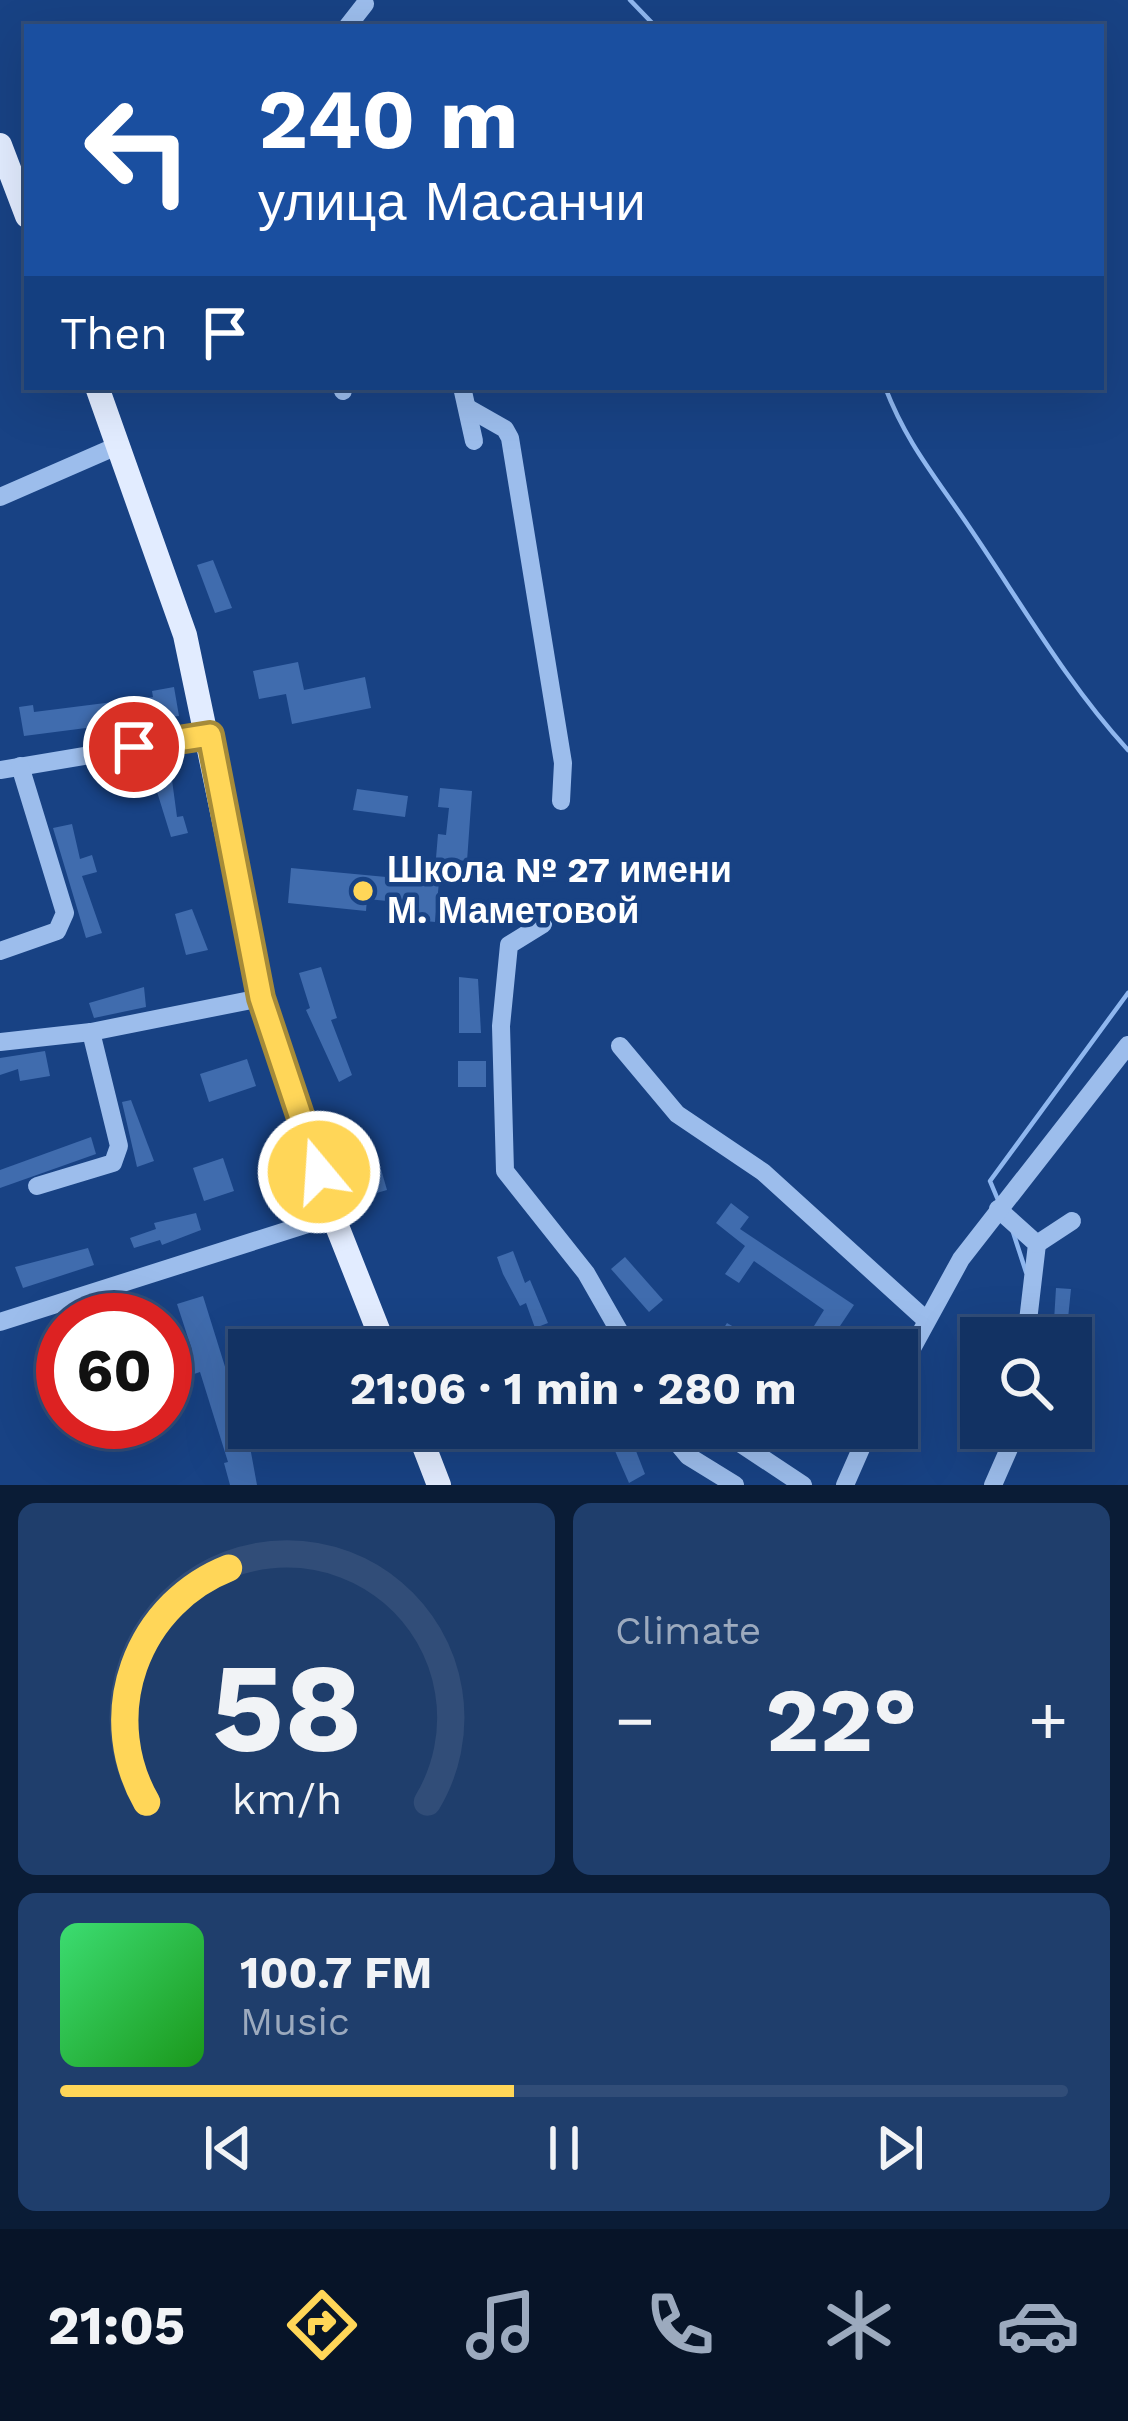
<!DOCTYPE html>
<html lang="en">
<head>
<meta charset="utf-8">
<style>
	body { margin:0; font-family:"Work Sans",sans-serif; background:#1f3e6c; color:#f1f3f6; height:100vh; display:flex; flex-direction:column; font-size:45px; white-space:nowrap }
	* { box-sizing:border-box; margin:0 }
	p { font-size:39px; color:#9caabe }
	.icon { flex:none; width:66px; height:66px; fill:none; stroke:currentColor; stroke-width:2; stroke-linecap:round; stroke-linejoin:round }
	.map { position:relative; height:1485px; overflow:hidden }
	.side { display:flex; flex-direction:column; gap:18px; padding:18px; background:#0a1c36; flex:1 }
	.side>* { flex:none }
	.guide { position:absolute; left:24px; top:24px; width:1080px; height:366px; border-radius:0px; box-shadow:0 12px 48px #0002,0 0 0 3px #314d78; background:#1a4fa0; color:#fff; overflow:hidden }
	.fabs { position:absolute; left:960px; top:1317px; display:grid; gap:24px }
	.fabs a { display:grid; place-items:center; width:132px; height:132px; border-radius:0px; background:#123263; box-shadow:0 12px 48px #0002,0 0 0 3px #314d78; font-size:60px }
	.speed { position:absolute; left:36px; top:1293px; display:flex; gap:24px; font-size:60px; font-weight:700; text-align:center }
	.speed>* { display:grid; place-content:center; width:156px; height:156px; border-radius:50%; background:#123263; box-shadow:0 12px 48px #0002,0 0 0 3px #314d78; line-height:1 }
	.speed .limit { border:18px solid #d22; background:#fff; color:#111 }
	.pin { position:absolute; display:grid; place-items:center; width:102px; height:102px; color:#fff; margin:-51px; border:6px solid #fff; border-radius:50%; box-shadow:0 3px 12px #0007 }
	.me { position:absolute; width:132px; margin:-66px; rotate:342deg; stroke-linejoin:round; filter:drop-shadow(0 0 9px #0008) }
	.turn { display:flex; align-items:center; gap:42px; height:252px; padding:0 36px; font-size:54px }
	.turn .icon { width:156px; height:156px; stroke-width:2.5 }
	.turn b { display:block; font-size:84px; line-height:102px }
	.then { display:flex; align-items:center; height:114px; padding:0 36px; background:#0003; gap:24px; font-size:45px }
	.big { font-size:90px; font-weight:700; line-height:1.1 }
	.side .card { flex:1; display:flex; flex-direction:column; justify-content:center; gap:18px; min-width:0; padding:0 42px; border-radius:18px; background:#1f3e6c }
	.side .dial { align-items:center; gap:0 }
	.dial svg { height:312px; overflow:visible; fill:none; stroke:#314d78; stroke-width:7; stroke-linecap:round; text-anchor:middle }
	.dial text { fill:#f1f3f6; stroke:none }
	.song { display:flex; align-items:center; gap:36px }
	.cover { width:144px; height:144px; border-radius:18px; background:linear-gradient(135deg,hsl(140 70% 55%),hsl(120 70% 35%)) }
	.played { height:12px; border-radius:6px; background:linear-gradient(90deg,#ffd658 45%,#314d78 45%) }
	.keys { display:flex; justify-content:space-around; direction:ltr }
	.heat { display:flex; justify-content:space-between; align-items:center; font-size:66px; direction:ltr }
	.side .tiles { flex:1; display:grid; gap:18px; grid-template-columns:1fr 1fr }
	.card:last-child { grid-column:span 2 }
	.trip { position:absolute; left:228px; top:1329px; width:690px; height:120px; border-radius:0px; background:#123263; box-shadow:0 12px 48px #0002,0 0 0 3px #314d78; font-weight:700; line-height:120px; text-align:center }
	.tab-bar { display:flex; height:192px; justify-content:space-around; align-items:center; background:#071428; color:#9caabe }
	.tab-bar .icon { width:84px; height:84px }
	.tab-bar .on { color:#ffd658 }
	.tab-bar b { font-size:54px; color:#f1f3f6 }
	.map>svg:first-child { display:block }
	.lines { fill:none; stroke-linecap:round; stroke-linejoin:round }
	.stream { stroke:#8fb7ef; stroke-width:4.5 }
	.building { fill:#406cae }
	.minor { stroke:#9cbdec; stroke-width:18 }
	.major { stroke:#e2ecff; stroke-width:24 }
	.route-casing { stroke:#a68b39; stroke-width:30 }
	.route { stroke:#ffd658; stroke-width:21 }
	.poi-dot { fill:#ffd658; stroke:#184284; stroke-width:4.5 }
	.labels { text-anchor:middle; dominant-baseline:central; stroke-width:9; stroke-linejoin:round; paint-order:stroke }
	.poi-label { font-size:36px; font-weight:bold; fill:#fff; stroke:#184284; text-anchor:start }
</style>
</head>
<body>
<div class="map">
<svg width="1128" height="1485" viewBox="0 0 1128 1485">
	<rect width="100%" height="100%" fill="#184284"/>
	<g class="lines">
		<!-- stream -->
		<g class="stream">
			<path d="M630 0 656 27"/>
			<path d="M885 387C905 439 930 470 961 515 1016 594 1063 679 1128 750"/>
			<path d="M998 1200 990 1181 1128 993"/>
			<path d="M1013 1232 1026 1272"/>
		</g>
	</g>
	<!-- building -->
	<g class="building">
		<path d="M213 560 232 608 215 613 197 565Z"/>
		<path d="M298 662 304 690 365 677 371 708 292 724 286 694 259 699 253 671Z"/>
		<path d="M174 687 179 716 24 736 19 707 33 705 34 712 153 697 152 691Z"/>
		<path d="M172 780 177 817 183 816 188 833 171 837 154 782Z"/>
		<path d="M440 788 472 791 467 861 436 858 438 834 446 835 449 808 438 807Z"/>
		<path d="M357 789 408 796 405 817 353 810Z"/>
		<path d="M72 824 80 859 92 855 97 872 82 876 102 933 86 938 53 828Z"/>
		<path d="M291 868 439 882 435 922 407 919 408 903 367 899 366 911 288 903Z"/>
		<path d="M192 909 208 950 186 955 175 914Z"/>
		<path d="M321 967 337 1018 331 1020 352 1075 339 1082 306 1010 310 1008 299 973Z"/>
		<path d="M459 977 478 979 481 1033H459Z"/>
		<path d="M144 987 146 1007 94 1018 89 1003Z"/>
		<path d="M45 1051 50 1076 20 1081 18 1069 0 1075V1058Z"/>
		<path d="M247 1059 256 1086 209 1102 200 1074Z"/>
		<rect x="458" y="1061" width="28" height="26"/>
		<path d="M131 1100 154 1161 137 1167 122 1102Z"/>
		<path d="M91 1137 96 1154 0 1188V1170Z"/>
		<path d="M223 1158 234 1191 204 1201 193 1168Z"/>
		<path d="M378 1159 387 1190 359 1198 350 1167Z"/>
		<path d="M731 1203 749 1217 740 1229 854 1305 824 1350H799L824 1310 754 1261 739 1283 725 1274 745 1246 716 1223Z"/>
		<path d="M196 1213 201 1230 162 1245 160 1240 134 1248 130 1238 156 1229 154 1223Z"/>
		<path d="M88 1248 94 1265 23 1288 15 1267Z"/>
		<path d="M513 1251 525 1283 530 1280 548 1323 535 1328 526 1303 520 1306 503 1274 497 1257Z"/>
		<path d="M625 1257 663 1300 649 1312 611 1269Z"/>
		<path d="M1056 1288 1071 1289 1066 1338H1043L1046 1320 1054 1321Z"/>
		<path d="M203 1296 250 1447 257 1485H230L224 1463 228 1462 200 1372 173 1381 166 1358 192 1350 177 1304Z"/>
		<path d="M727 1323 751 1337 754 1332 769 1342 764 1350H710Z"/>
		<path d="M605 1428H627L645 1474 629 1483Z"/>
	</g>
	<g class="lines">
		<!-- minor -->
		<g class="minor">
			<path d="M347 27 365 4"/>
			<path d="M342 387 343 391"/>
			<path d="M462 387 474 441"/>
			<path d="M468 408 505 429 510 438 563 763 561 801"/>
			<path d="M0 497 117 446"/>
			<path d="M0 770 210 735"/>
			<path d="M543 924 509 945 501 1026 505 1171 586 1273 630 1350"/>
			<path d="M0 951 57 931 65 913 20 766"/>
			<path d="M0 1042 91 1032 261 998"/>
			<path d="M620 1046 677 1114 763 1172 926 1320"/>
			<path d="M37 1186 113 1163 119 1146 91 1032"/>
			<path d="M998 1209 1037 1244 1026 1338"/>
			<path d="M1037 1244 1072 1221"/>
			<path d="M0 1322 333 1216"/>
			<path d="M897 1376 961 1259 1128 1045"/>
			<path d="M665 1428 688 1456 735 1485"/>
			<path d="M717 1428 803 1485"/>
			<path d="M845 1485 870 1428"/>
			<path d="M993 1485 1018 1428"/>
		</g>
		<!-- major -->
		<g class="major">
			<path d="M0 145 27 216"/>
			<path d="M97 387 185 635 261 998 333 1216 386 1350"/>
			<path d="M417 1428 439 1485"/>
		</g>
	</g>
	<g class="lines">
		<!-- route casing -->
		<g class="route-casing">
			<path id="route" d="M134 747 210 735 261 998 319 1172"/>
		</g>
		<!-- route -->
		<use href="#route" class="route"/>
	</g>
	<!-- markers -->
	<circle class="poi-dot" cx="363" cy="891" r="12"/>
	<g class="labels">
		<!-- poi labels -->
		<g class="poi-label">
			<text x="387" y="870">Школа № 27 имени<tspan x="387" dy="41">М. Маметовой</tspan></text>
		</g>
	</g>
</svg>
<div class="fabs">
<a><svg class="icon" aria-label="search" viewBox="0 0 24 24"><circle cx="10" cy="10" r="6"/><path d="M15 15l6 6"/></svg></a>
</div>
<div class="speed"><div class="limit">60</div></div>
<div class="pin" style="left:134px;top:747px;background:#d93025"><svg class="icon" aria-label="arrive" viewBox="0 0 24 24"><path d="M6 21V4h12l-3 4 3 4H6"/></svg></div>
<svg class="me" style="left:319px;top:1172px" viewBox="-20 -20 40 40"><circle r="17" fill="#ffd658" stroke="#fff" stroke-width="3"/><path d="M0-11L8 9 0 5-8 9z" fill="#fff"/></svg>
<div class="trip">21:06 · 1 min · 280 m</div>
<div class="guide">
<div class="turn"><svg class="icon" aria-label="left" viewBox="0 0 24 24"><path d="M17 20v-9H6M10 6l-5 5 5 5"/></svg><div><b>240 m</b>улица Масанчи</div></div>
<div class="then">Then<svg class="icon" aria-label="arrive" viewBox="0 0 24 24"><path d="M6 21V4h12l-3 4 3 4H6"/></svg></div>
</div>
</div>
<section class="side">
<div class="tiles">
<div class="card dial"><svg viewBox="0 0 100 80">
<path d="M14 69A42 42 0 1 1 86 69"/>
<path d="M14 69A42 42 0 0 1 35 9" stroke="#ffd658"/>
<text x="50" y="56" font-size="32" font-weight="700">58</text>
<text x="50" y="72" font-size="11">km/h</text>
</svg></div>
<div class="card"><p>Climate</p>
<div class="heat"><a>−</a><b class="big">22°</b><a>+</a></div>
</div>
<div class="card">
<div class="song"><i class="cover"></i><div><b>100.7 FM</b><p>Music</p></div></div>
<div class="played"></div>
<div class="keys"><svg class="icon" aria-label="previous" viewBox="0 0 24 24"><path d="M18 5L8 12l10 7zM5 5v14"/></svg><svg class="icon" aria-label="pause" viewBox="0 0 24 24"><path d="M8 5v14M16 5v14"/></svg><svg class="icon" aria-label="next" viewBox="0 0 24 24"><path d="M6 5l10 7-10 7zM19 5v14"/></svg></div>
</div>
</div>
</section>
<nav class="tab-bar">
<b>21:05</b>
<svg class="icon on" aria-label="directions" viewBox="0 0 24 24"><path d="M12 3l9 9-9 9-9-9zM9 14v-3h6M13 9l2 2-2 2"/></svg>
<svg class="icon" aria-label="music" viewBox="0 0 24 24"><path d="M9 18V5l10-2v13"/><circle cx="6" cy="18" r="3"/><circle cx="16" cy="16" r="3"/></svg>
<svg class="icon" aria-label="phone" viewBox="0 0 24 24"><path d="M5 4h4l2 5-3 2q2 4 5 5l2-3 5 2v4C11 20 4 13 5 4z"/></svg>
<svg class="icon" aria-label="climate" viewBox="0 0 24 24"><path d="M12 3v18M4 7l16 10M4 17L20 7"/></svg>
<svg class="icon" aria-label="car" viewBox="0 0 24 24"><path d="M5 17H2v-5l4-1 3-4h7l3 4 3 1v5h-3M9 17h6M6 11h13"/><circle cx="7" cy="17" r="2"/><circle cx="17" cy="17" r="2"/></svg>
</nav>
</body>
</html>
